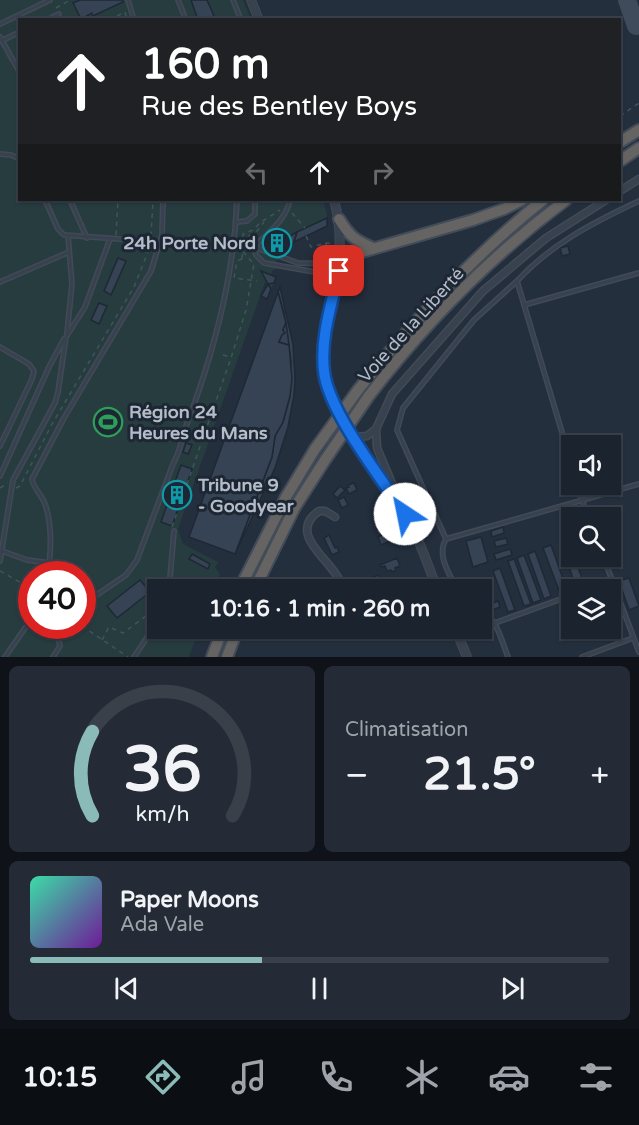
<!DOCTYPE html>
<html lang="fr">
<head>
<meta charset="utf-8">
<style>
	body { margin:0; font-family:"Varela Round",sans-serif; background:#242b36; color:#f1f3f6; height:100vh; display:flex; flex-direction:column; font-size:22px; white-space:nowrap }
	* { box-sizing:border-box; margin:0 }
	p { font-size:20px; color:#a0a4aa }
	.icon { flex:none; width:33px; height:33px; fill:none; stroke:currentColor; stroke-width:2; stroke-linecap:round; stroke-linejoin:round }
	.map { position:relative; height:657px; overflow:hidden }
	.details { display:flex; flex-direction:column; gap:9px; padding:9px; background:#0f1319; flex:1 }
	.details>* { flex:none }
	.guide { position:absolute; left:18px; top:18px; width:603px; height:183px; border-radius:0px; box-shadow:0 2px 4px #0004,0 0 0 2px #39404a; background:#202124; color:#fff; overflow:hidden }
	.tools { position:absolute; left:561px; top:435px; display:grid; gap:12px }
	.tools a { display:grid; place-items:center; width:60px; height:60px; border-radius:0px; background:#1b232e; box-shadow:0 2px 4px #0004,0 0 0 2px #39404a; font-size:30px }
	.speed { position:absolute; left:18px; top:561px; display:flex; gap:12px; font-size:30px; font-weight:700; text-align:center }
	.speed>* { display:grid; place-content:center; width:78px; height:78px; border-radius:50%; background:#1b232e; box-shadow:0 2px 4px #0004,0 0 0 2px #39404a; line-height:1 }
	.speed .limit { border:9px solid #d22; background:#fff; color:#111 }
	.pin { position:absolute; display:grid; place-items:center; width:51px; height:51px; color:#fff; margin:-26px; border-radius:12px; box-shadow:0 3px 9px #0006 }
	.me { position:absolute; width:66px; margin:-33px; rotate:326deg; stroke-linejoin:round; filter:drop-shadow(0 0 4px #0008) }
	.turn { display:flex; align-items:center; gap:21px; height:126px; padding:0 24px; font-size:27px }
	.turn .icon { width:78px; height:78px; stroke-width:2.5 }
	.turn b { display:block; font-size:42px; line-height:51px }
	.lanes { display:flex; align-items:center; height:57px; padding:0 24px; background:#0003; justify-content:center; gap:30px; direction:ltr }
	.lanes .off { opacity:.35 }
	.big { font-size:45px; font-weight:700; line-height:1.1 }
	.details .widget { flex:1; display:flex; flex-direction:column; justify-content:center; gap:9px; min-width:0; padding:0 21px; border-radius:9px; background:#242b36 }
	.details .dial { align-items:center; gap:0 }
	.dial svg { height:156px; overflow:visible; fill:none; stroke:#39404a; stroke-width:7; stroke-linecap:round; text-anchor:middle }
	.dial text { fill:#f1f3f6; stroke:none }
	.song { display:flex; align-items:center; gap:18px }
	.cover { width:72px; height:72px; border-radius:9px; background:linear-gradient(135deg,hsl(160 70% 55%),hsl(280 70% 35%)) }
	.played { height:6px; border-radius:3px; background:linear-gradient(90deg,#8bbbb9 40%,#39404a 40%) }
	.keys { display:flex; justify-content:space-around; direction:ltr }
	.heat { display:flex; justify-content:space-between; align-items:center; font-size:33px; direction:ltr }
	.details .tiles { flex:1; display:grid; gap:9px; grid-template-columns:1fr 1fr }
	.widget:last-child { grid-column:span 2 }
	.trip { position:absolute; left:147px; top:579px; width:345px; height:60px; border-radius:0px; background:#1b232e; box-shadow:0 2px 4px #0004,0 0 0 2px #39404a; font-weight:700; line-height:60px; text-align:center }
	.dock { display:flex; height:96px; justify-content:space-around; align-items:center; background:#0b0e12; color:#a0a4aa }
	.dock .icon { width:42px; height:42px }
	.dock .selected { color:#8bbbb9 }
	.dock b { font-size:27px; color:#f1f3f6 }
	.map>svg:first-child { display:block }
	.green { fill:#263c3f; fill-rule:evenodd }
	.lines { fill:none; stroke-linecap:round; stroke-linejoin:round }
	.taxiway { stroke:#3f4a5a; stroke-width:18 }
	.building { fill:#364354; stroke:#1f2835; stroke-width:1.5 }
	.service-casing { stroke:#414a57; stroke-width:6 }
	.minor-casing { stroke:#414a57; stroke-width:9 }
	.tertiary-casing { stroke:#414a57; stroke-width:10 }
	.trunk-casing { stroke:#434c59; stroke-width:14 }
	.path { stroke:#3f5557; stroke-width:1.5; stroke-dasharray:4.5 4.5; stroke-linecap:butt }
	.service { stroke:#38414e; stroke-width:3 }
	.minor { stroke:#38414e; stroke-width:6 }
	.tertiary { stroke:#38414e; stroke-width:8 }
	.trunk { stroke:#656462; stroke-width:10 }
	.trunk-bridge-casing { stroke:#434c59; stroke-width:14; stroke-linecap:butt }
	.path-bridge { stroke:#3f5557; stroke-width:1.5; stroke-dasharray:4.5 4.5; stroke-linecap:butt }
	.trunk-bridge { stroke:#656462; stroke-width:10 }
	.route-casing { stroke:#114b97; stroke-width:15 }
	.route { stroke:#1a73e8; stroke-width:10 }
	.labels { text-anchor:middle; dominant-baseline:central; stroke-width:6; stroke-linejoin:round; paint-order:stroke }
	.poi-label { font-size:18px; font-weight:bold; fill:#b4bcc9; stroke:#1d2633; text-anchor:start }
	.street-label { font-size:18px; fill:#b4bcc9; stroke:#1d2633 }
</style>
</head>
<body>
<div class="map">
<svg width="639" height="657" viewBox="0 0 639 657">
	<rect width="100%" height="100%" fill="#242f3e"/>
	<!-- green -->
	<path class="green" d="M0 0H243L251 19 20 20V200H323L327 214V226L294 242 292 245 288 243 284 255 278 253 277 257 280 260H276L278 265H274L276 269 272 271 271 275 276 277 267 299 261 296 268 285 265 282 178 529 183 544 218 562 215 567 220 574 214 589 158 590V628L199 629 189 657H0ZM32 574H82V626H32Z"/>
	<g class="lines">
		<!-- taxiway -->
		<path class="taxiway" d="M627 0 636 26"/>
	</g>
	<!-- building -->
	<g class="building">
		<path d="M80 0H122L123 2 93 16 92 13 81 19 73 3Z"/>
		<path d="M191 0H207L214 16 205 20H198Z"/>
		<path d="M327 218V226L294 242 297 232Z"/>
		<path d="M275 232 290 236 284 255 270 250 267 245 269 242 271 243Z"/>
		<path d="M297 232 293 244 291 245 288 242 290 236Z"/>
		<path d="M568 246 570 254 562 256 560 248Z"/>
		<path d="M118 258 126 261 111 295 104 291Z"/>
		<path d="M261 271 276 277 274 283 268 284Z"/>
		<path d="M268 284 271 289 267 299 261 296Z"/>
		<path d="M280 287 293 344 295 379 294 395 288 427 275 468 235 554 272 457 275 436 283 422 290 396 291 361 284 313 278 292Z"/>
		<path d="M278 292 286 323 283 330 285 333 282 335 279 342 289 345 292 379 290 396 283 422 275 436 272 457 235 554 189 537Z"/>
		<path d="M99 303 107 306 99 324 91 320Z"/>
		<path d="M286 323 289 345 279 342 282 335 285 333 283 330Z"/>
		<path d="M186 443 192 445 188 454 183 452Z"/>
		<path d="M181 465 192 469 172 526 161 522Z"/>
		<path d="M354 483 357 490 349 494 346 488 349 487 348 485Z"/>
		<path d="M340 486 345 490 337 498 333 494Z"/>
		<path d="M344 497 348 505 342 508 338 500Z"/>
		<path d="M503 527 504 533 492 537 491 531Z"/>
		<path d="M395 529 399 537 381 545 378 537Z"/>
		<path d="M329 535 335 548 337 547 339 552 332 555 324 538Z"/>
		<path d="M481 537 488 562 473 567 466 541Z"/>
		<path d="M506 538 508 544 496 547 494 541Z"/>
		<path d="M567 539 572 556H574L584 584 576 587 560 541Z"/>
		<path d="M551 545 567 590 560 593 543 548Z"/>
		<path d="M510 549 512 555 496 560 494 554Z"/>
		<path d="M535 551 551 596 544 599 528 554Z"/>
		<path d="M192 554 210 564 208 569 189 559Z"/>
		<path d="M524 555 541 600 533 603 517 558Z"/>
		<path d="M397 558 400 566 395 568 396 570 392 572 391 570 387 571 385 566 381 567 380 565Z"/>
		<path d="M514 559 531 604 524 606 508 561Z"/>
		<path d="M500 568 515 610 508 612 493 571Z"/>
		<path d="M378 575 381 582 371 586 368 579Z"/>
		<path d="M629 578 639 606 629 610 619 581Z"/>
		<path d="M140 580 150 592 117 618 107 606Z"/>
		<path d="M498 601 500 607 490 611 488 605Z"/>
	</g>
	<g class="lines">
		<!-- service casing -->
		<g class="service-casing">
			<g id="service">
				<path d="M128 0 134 20"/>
				<path d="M178 0 186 20"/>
				<path d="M233 0 241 20"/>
				<path d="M47 20 59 14"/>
				<path d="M0 24 50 0"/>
				<path d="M0 37 20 73"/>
				<path d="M3 40 20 32"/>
				<path d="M0 154 11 155 20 159"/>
				<path d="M45 200 58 229 64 235 148 241"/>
				<path d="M70 200 87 238"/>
				<path d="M290 200C286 220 268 233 254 247L298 263 339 264"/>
				<path d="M236 222 247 221 255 214V200"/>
				<path d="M239 246 254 247 256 255 264 263 326 274 337 271"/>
				<path d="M517 281 474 320 403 408 397 430 446 539 639 484"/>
				<path d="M0 282 69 252"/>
				<path d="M524 305 639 273"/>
				<path d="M67 333 72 284 68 236"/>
				<path d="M0 347 29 364 34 371 32 379 0 446"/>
				<path d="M572 466 517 281C551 244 594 222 639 201"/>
				<path d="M0 476 49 367 64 339"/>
				<path d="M577 484 588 518"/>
				<path d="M446 539C436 556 450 574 457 590"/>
				<path d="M2 551 27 560 50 563"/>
				<path d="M603 556 639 652"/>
				<path d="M0 561 13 480 55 403 58 392 66 337 85 307 110 239"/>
				<path d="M48 574C51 552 53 526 45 504 42 495 33 488 32 479L64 418 151 271 162 235 163 200"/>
				<path d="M169 590 174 531"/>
				<path d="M586 590 612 580"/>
				<path d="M82 605 126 575 137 560 173 464C181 450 182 436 188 421 215 349 234 276 237 200"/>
				<path d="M482 612C497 618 502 642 508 657"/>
				<path d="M495 623 572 595"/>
				<path d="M5 657 32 618"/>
				<path d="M53 657 60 646 58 638 64 626"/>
				<path d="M134 657 158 621"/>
				<path d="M582 657 633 638"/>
			</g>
		</g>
		<!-- minor casing -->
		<g class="minor-casing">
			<g id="minor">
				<path d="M620 191 639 179"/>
				<path d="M353 437 367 436 376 429"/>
				<path d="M399 500 377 448 376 429 392 394 483 291 546 238 606 200"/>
				<path d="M335 517 325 511H319C288 532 326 557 337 576 340 580 341 585 343 590"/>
			</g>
		</g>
		<!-- tertiary casing -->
		<g class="tertiary-casing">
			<g id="tertiary">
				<path d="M251 0 259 20"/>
				<path d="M334 200C345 238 338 273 330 312 326 331 321 352 323 371 329 416 381 474 405 514 419 537 427 564 438 590"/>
				<path d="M455 628 467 657"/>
			</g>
		</g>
		<!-- trunk casing -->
		<g class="trunk-casing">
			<g id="trunk">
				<path d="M620 142 639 130"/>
				<path d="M620 161 639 148"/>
				<path d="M339 219C350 237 355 240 373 248"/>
				<path d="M341 258 473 220 504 209 522 200"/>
				<path d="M358 390C414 320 473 256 543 200"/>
				<path d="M368 397C425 323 491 256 566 200"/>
				<path d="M239 590 286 497 315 449"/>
				<path d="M254 590 295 507 325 460"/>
				<path d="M212 657 223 628"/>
				<path d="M227 657 238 628"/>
			</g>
		</g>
		<!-- path -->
		<g class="path">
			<path d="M56 8 70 0"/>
			<path d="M109 20 125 12 127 20"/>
			<path d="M620 116 639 103"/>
			<path d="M292 213 305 228"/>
			<path d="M116 235 118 200"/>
			<path d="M151 236 153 201 151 200"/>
			<path d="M306 236 311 247 326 243 333 244"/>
			<path d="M243 237V234L253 230 261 222 280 210"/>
			<path d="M241 241 257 231 264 222"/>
			<path d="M326 243V258"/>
			<path d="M242 259 237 261 234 278 257 281"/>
			<path d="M326 278V286H328"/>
			<path d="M343 286 349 265"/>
			<path d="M223 355 230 357"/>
			<path d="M197 433 203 435"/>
			<path d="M0 488 8 483"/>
			<path d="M16 488 20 486 52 424 134 287 150 247"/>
			<path d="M172 527 231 358 246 310 254 264 243 252"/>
			<path d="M0 571 32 589"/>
			<path d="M82 626 128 657"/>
			<path d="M102 640 109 627 123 633 158 607"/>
		</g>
		<!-- service -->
		<use href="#service" class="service"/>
		<!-- minor -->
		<use href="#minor" class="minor"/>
		<!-- tertiary -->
		<use href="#tertiary" class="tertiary"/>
		<!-- trunk -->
		<use href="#trunk" class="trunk"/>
		<!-- trunk-bridge casing -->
		<g class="trunk-bridge-casing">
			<g id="trunk-bridge">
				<path d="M315 449 358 390"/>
				<path d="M325 460 368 397"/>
			</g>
		</g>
		<!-- path-bridge -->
		<path class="path-bridge" d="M242 259 243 237"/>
		<!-- trunk-bridge -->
		<use href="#trunk-bridge" class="trunk-bridge"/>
	</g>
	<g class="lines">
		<!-- route casing -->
		<g class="route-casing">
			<path id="route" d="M339 271C332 303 320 338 324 371 328 411 381 478 405 514"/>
		</g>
		<!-- route -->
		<use href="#route" class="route"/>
	</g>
	<!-- icons -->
	<defs>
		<g id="building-ring" transform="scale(1.5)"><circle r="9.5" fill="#1d2633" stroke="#0f9aa8" stroke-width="1.5"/><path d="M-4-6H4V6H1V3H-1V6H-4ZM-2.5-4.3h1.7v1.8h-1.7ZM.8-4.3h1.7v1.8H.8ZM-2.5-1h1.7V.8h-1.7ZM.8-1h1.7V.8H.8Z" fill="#0f9aa8"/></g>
		<g id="stadium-ring" transform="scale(1.5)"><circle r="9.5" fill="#1d2633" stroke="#2e9e5b" stroke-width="1.5"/><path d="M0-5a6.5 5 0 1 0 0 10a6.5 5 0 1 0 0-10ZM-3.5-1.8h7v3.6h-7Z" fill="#2e9e5b"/></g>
	</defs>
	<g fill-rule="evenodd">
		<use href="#building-ring" x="277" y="243"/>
		<use href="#stadium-ring" x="108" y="422"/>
		<use href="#building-ring" x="177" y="495"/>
	</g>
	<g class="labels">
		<!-- poi labels -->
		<g class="poi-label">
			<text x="256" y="243" text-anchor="end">24h Porte Nord</text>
			<text x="129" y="412">Région 24<tspan x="129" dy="21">Heures du Mans</tspan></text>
			<text x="198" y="485">Tribune 9<tspan x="198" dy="21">- Goodyear</tspan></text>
		</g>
		<!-- street labels -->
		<g class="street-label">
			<text transform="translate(411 325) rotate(-48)">Voie de la Liberté</text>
		</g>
	</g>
</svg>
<div class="tools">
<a><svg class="icon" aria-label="sound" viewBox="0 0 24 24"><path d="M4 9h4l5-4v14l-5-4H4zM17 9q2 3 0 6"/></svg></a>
<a><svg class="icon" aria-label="search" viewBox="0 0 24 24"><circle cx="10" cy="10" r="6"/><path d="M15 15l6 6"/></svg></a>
<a><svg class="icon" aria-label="layers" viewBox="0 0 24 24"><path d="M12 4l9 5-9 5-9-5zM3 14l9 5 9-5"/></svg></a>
</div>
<div class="speed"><div class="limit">40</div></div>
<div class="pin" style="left:339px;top:271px;background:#d93025"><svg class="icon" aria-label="arrive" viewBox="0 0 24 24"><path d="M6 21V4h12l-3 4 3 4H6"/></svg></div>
<svg class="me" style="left:405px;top:514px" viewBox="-20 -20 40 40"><circle r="19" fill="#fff"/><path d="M0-13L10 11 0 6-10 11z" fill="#1a73e8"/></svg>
<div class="trip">10:16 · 1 min · 260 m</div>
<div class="guide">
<div class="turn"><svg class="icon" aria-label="ahead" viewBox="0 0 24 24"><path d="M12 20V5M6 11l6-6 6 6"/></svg><div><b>160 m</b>Rue des Bentley Boys</div></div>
<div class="lanes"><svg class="icon off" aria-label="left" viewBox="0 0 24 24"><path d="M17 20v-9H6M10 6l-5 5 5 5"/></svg><svg class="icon" aria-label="ahead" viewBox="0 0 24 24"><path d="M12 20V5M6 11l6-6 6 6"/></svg><svg class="icon off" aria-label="right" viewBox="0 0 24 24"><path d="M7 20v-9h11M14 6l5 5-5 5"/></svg></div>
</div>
</div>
<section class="details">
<div class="tiles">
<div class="widget dial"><svg viewBox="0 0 100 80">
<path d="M14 69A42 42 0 1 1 86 69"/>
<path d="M14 69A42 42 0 0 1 14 26" stroke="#8bbbb9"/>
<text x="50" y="56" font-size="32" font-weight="700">36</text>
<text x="50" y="72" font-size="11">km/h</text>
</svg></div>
<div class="widget"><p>Climatisation</p>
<div class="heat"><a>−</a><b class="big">21.5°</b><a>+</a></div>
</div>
<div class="widget">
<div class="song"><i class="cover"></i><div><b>Paper Moons</b><p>Ada Vale</p></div></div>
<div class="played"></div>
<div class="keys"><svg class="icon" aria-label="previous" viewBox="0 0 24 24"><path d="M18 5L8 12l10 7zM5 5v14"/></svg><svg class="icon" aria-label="pause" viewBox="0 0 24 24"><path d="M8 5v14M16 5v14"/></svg><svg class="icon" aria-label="next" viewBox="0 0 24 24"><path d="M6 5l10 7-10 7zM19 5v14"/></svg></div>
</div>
</div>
</section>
<nav class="dock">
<b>10:15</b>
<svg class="icon selected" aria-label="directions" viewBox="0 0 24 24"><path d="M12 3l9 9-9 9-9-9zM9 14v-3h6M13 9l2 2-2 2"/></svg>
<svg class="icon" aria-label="music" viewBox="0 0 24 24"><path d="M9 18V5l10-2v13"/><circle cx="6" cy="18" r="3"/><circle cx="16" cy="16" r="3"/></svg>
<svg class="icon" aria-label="phone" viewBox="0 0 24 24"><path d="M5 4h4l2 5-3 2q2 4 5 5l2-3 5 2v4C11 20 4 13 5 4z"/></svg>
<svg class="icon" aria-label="climate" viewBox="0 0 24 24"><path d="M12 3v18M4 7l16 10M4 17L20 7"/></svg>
<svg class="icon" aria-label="car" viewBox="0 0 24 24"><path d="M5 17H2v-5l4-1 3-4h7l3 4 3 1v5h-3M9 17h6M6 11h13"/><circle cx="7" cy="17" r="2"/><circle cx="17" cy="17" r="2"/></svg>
<svg class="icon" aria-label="filters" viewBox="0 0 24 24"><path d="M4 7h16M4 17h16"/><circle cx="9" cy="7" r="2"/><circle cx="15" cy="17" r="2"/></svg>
</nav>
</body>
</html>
